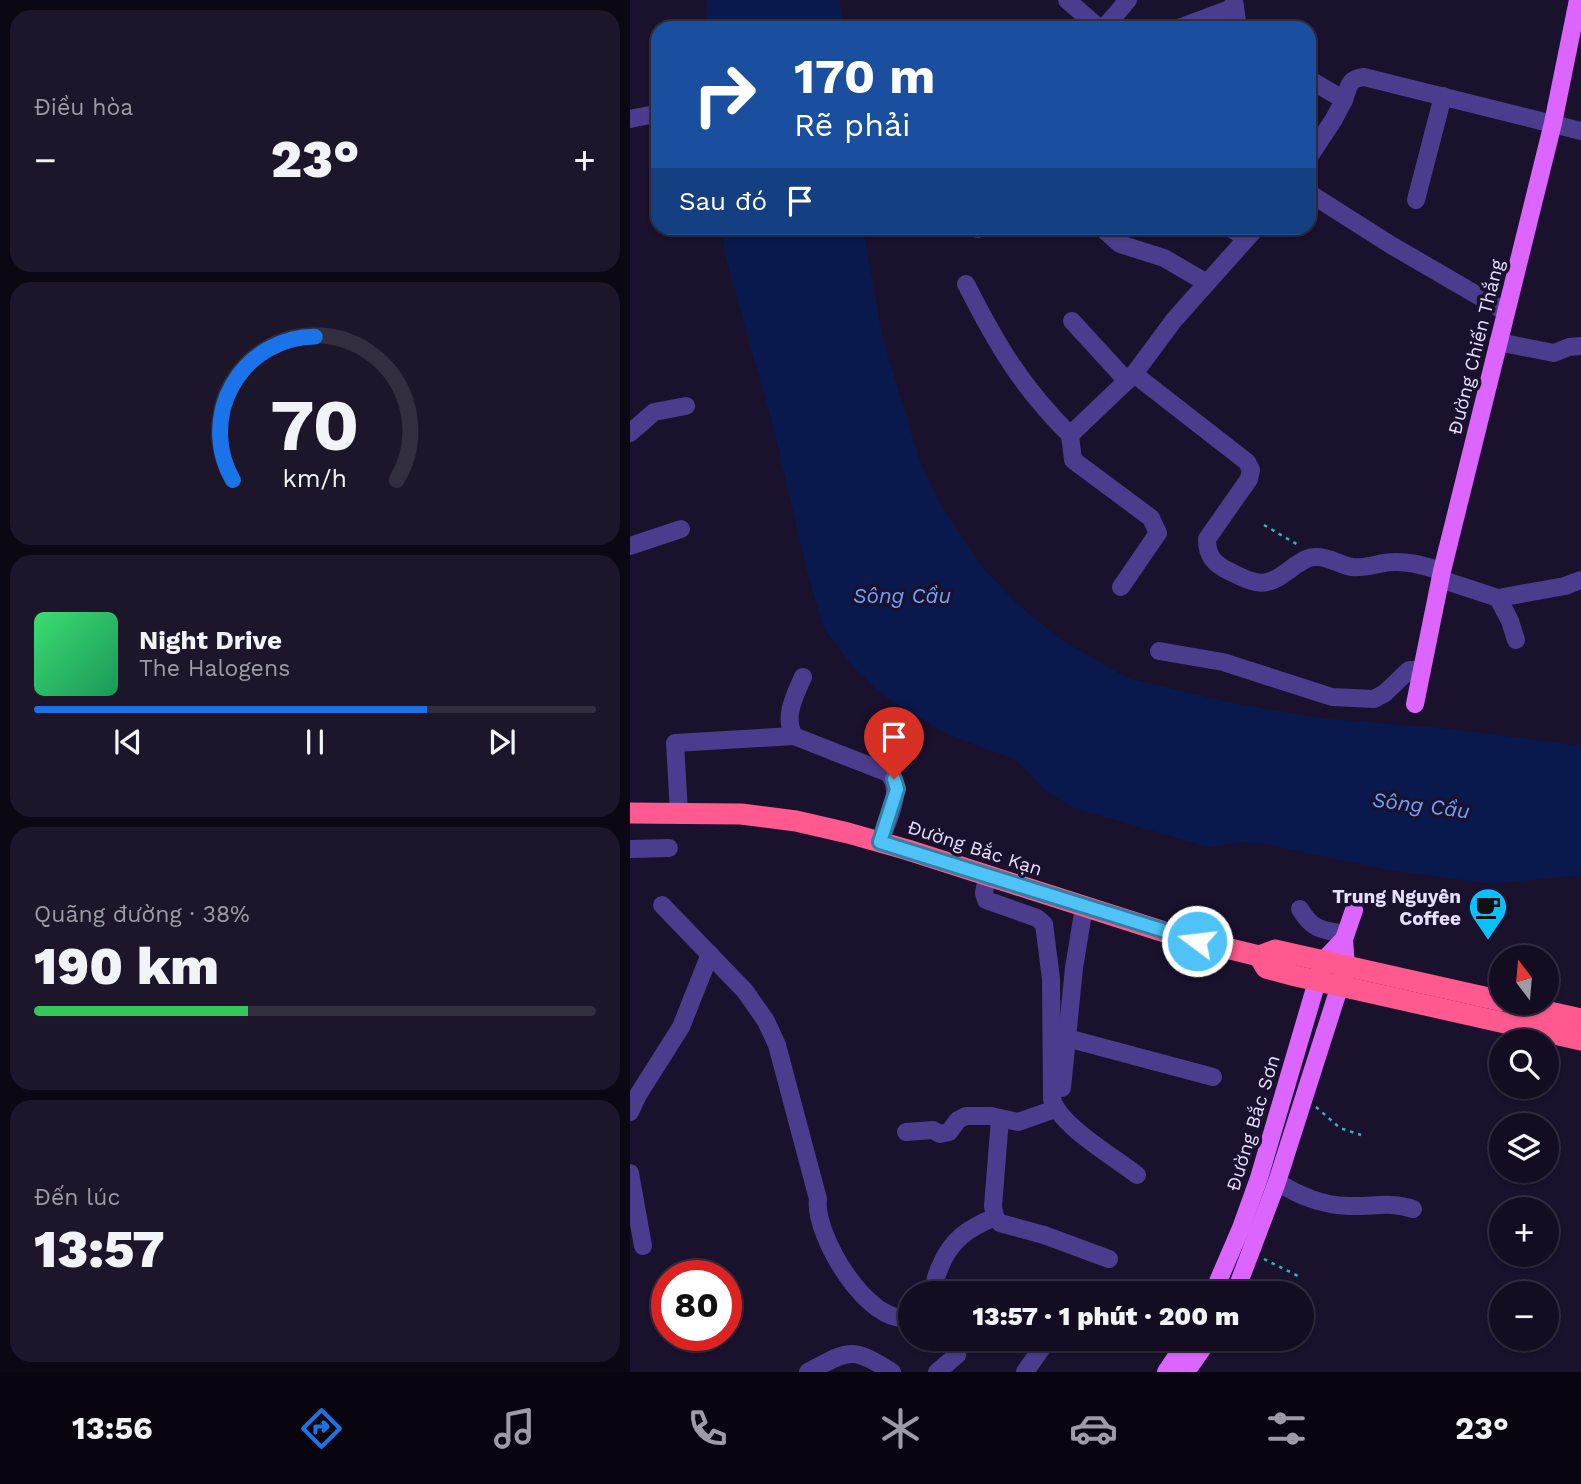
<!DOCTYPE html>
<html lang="vi">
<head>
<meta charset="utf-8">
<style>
	body { margin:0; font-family:"Work Sans",sans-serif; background:#1d162a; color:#f1f3f6; height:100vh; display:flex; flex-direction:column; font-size:26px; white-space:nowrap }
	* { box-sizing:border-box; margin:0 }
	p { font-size:23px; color:#9d9ca5 }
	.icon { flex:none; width:38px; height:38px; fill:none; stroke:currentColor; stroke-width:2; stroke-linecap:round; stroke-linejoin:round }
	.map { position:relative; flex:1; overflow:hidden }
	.side { display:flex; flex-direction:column; gap:10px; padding:10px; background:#0b0713; width:630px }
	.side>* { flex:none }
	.banner { position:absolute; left:21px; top:21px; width:665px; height:214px; border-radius:21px; box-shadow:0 2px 5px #0004,0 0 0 2px #332d40; background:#1a4fa0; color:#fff; overflow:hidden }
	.needle { width:46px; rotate:344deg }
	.tools { position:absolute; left:859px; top:945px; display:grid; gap:14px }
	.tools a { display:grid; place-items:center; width:70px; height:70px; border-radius:50%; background:#140d22; box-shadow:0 2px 5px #0004,0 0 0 2px #332d40; font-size:35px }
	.speed { position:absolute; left:21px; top:1260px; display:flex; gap:14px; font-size:35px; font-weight:700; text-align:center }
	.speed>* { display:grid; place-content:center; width:91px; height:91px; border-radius:50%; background:#140d22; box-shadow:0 2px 5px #0004,0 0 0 2px #332d40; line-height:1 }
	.speed .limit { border:10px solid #d22; background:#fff; color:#111 }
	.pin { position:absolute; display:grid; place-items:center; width:60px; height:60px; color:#fff; margin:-72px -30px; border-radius:50% 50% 50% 0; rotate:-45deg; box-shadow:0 0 7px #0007 }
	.pin .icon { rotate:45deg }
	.me { position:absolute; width:77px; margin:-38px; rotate:285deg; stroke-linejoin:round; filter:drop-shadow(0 0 5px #0008) }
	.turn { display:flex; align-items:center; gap:24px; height:147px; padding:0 28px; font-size:32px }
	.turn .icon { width:91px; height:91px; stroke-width:2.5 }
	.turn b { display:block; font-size:49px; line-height:60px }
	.then { display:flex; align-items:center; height:66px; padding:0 28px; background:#0003; gap:14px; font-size:26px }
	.big { font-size:52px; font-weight:800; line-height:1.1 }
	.side .card { flex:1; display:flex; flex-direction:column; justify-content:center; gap:10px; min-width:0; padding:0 24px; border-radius:21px; background:#1d162a }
	.side .dial { align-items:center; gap:0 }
	.dial svg { height:182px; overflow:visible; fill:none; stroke:#332d40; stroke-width:7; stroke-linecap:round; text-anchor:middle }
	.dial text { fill:#f1f3f6; stroke:none }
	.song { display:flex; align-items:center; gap:21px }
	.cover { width:84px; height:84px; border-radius:10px; background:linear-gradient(135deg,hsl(140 70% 55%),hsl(150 70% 35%)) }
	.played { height:7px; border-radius:4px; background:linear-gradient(90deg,#1a73e8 70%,#332d40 70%) }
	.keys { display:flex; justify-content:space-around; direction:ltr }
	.heat { display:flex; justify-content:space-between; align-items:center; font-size:38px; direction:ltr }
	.charge { height:10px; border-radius:5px; background:linear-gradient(90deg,#34c759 38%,#332d40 0) }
	.trip { position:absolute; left:268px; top:1281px; width:416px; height:70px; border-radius:35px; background:#140d22; box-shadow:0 2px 5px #0004,0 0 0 2px #332d40; font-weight:800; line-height:70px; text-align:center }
	.tab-bar { display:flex; height:112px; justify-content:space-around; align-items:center; background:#08050e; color:#9d9ca5 }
	.tab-bar .icon { width:49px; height:49px }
	.tab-bar .active { color:#1a73e8 }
	.tab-bar b { font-size:32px; color:#f1f3f6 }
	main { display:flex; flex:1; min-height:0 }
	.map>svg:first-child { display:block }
	.water { fill:#0a194d }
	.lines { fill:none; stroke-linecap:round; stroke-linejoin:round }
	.path { stroke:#2fb4c2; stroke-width:2.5; stroke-dasharray:3.5 5; stroke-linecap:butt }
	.minor { stroke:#4b3c8d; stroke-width:18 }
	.major { stroke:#dd65ff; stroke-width:18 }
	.highway { stroke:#ff598f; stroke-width:21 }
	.route-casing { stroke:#337fa1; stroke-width:18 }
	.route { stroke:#4fc3f7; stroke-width:12 }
	.labels { text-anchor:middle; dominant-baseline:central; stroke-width:7; stroke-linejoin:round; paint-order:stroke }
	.street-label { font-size:19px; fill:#e7deff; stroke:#1a112d }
	.poi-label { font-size:19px; font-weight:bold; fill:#e7deff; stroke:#1a112d; text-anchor:end }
	.water-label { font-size:21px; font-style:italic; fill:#6ca4ff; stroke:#1a112d }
</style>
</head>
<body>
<main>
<section class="side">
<div class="card"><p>Điều hòa</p>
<div class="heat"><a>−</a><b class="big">23°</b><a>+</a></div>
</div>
<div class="card dial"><svg viewBox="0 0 100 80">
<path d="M14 69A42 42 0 1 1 86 69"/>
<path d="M14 69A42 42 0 0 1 50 6" stroke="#1a73e8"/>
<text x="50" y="56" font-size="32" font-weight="700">70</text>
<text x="50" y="72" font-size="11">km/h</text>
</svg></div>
<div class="card">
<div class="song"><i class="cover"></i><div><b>Night Drive</b><p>The Halogens</p></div></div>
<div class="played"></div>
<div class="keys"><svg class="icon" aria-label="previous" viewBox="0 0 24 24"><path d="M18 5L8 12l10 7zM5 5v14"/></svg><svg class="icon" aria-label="pause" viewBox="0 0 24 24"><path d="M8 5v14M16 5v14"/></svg><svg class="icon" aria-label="next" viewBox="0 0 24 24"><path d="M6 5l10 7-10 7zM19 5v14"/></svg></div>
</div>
<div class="card"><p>Quãng đường · 38%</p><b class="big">190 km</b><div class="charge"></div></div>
<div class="card"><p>Đến lúc</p><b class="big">13:57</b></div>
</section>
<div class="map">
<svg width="951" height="1372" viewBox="0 0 951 1372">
	<rect width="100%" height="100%" fill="#1a112d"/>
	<!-- water -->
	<g class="water">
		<path d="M77 0H210L213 28H76Z"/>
		<path d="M92 228H233L252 336 289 459 312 507 352 567 385 602 430 639 497 678 597 702 689 718 820 729 951 746V875L862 884 753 869 635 844 611 842 578 847 444 808 417 792 386 760 319 735 258 699 225 669 194 629 178 575 143 426 95 255Z"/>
	</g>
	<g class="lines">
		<!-- path -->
		<g class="path">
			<path d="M634 525 670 546"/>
			<path d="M686 1107 710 1128 731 1135"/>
			<path d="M634 1259 668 1276"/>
		</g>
		<!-- minor -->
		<g class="minor">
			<path d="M437 0 469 28"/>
			<path d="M604 0 608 28"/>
			<path d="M474 28 498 0"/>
			<path d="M549 28 605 7"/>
			<path d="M679 79 714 100C719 86 718 79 734 77L951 131"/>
			<path d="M0 119 25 114"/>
			<path d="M679 157 704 119 714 100"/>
			<path d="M679 193 761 245 876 312"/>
			<path d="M786 200 813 96"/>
			<path d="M347 228 348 229"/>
			<path d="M472 228 490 244 534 258 577 283"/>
			<path d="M600 228 617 238"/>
			<path d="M336 284C367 345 391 386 440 435"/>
			<path d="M442 321 497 381"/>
			<path d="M868 342 924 353 939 347 951 346"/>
			<path d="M504 374 617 462 621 470 619 479 577 539C577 556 584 564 599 571 632 588 637 587 666 565 673 561 677 557 685 557 698 556 710 565 722 567 736 569 750 562 764 562 780 561 797 567 812 571"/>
			<path d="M0 433 24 412 56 406"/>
			<path d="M0 546 51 529"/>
			<path d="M810 579 868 598 935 586 951 580"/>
			<path d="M491 587 528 533 521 518 443 460 440 435 504 374 544 320 626 228"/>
			<path d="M868 598 880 621 886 640"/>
			<path d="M529 651 593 662 702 697 744 699 755 693 779 670H792"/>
			<path d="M173 677C165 695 153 717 164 736L258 773C275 791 257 821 250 842"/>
			<path d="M49 812 45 743 164 736"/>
			<path d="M0 849 39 848"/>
			<path d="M357 876 354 893 356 900 407 918 414 924 421 979 422 1099C429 1125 484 1157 507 1175"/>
			<path d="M32 905 115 991 136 1021 147 1045 188 1199C183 1234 239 1328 280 1317"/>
			<path d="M670 909C683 931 693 930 716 934"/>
			<path d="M437 1038 583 1077"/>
			<path d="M432 1088 444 968 454 907"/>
			<path d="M0 1112 8 1095 51 1027 80 954"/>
			<path d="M370 1119 363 1206 365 1217 370 1223 414 1235 479 1259"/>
			<path d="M276 1132 303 1130 310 1134 319 1132 328 1120 336 1116H361L388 1122 425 1109"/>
			<path d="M0 1173 13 1246"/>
			<path d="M647 1182C670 1196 691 1205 719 1206 742 1207 761 1201 783 1209"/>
			<path d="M306 1293C303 1284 306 1276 310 1267 321 1239 339 1228 365 1217"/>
			<path d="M178 1372C220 1350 221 1346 262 1372"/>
			<path d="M307 1372 327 1355 330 1339"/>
			<path d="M395 1372 418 1339"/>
		</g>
		<!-- major -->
		<g class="major">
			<path d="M785 704 812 571 923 123 948 0"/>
			<path d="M583 1293 611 1228 629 1178 693 961 714 939"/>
			<path d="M605 1293 647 1182 710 985 716 966 714 939 724 910"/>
			<path d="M536 1372 558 1339"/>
			<path d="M556 1372 579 1339"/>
		</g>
		<!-- highway -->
		<g class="highway">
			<path d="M0 813 111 814 166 821 218 833 278 850 547 936 629 956 645 950 872 1001"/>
			<path d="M629 956 636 968 666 976 951 1040"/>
			<path d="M880 1003 951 1019"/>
		</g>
	</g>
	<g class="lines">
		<!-- route casing -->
		<g class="route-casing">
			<path id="route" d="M264 779 267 789 250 842 567 941"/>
		</g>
		<!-- route -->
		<use href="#route" class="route"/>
	</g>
	<!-- icons -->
	<defs>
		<g id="cafe-pin" transform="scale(2.0125)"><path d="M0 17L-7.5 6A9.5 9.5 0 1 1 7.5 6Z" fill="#0ac1ff" stroke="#1a112d"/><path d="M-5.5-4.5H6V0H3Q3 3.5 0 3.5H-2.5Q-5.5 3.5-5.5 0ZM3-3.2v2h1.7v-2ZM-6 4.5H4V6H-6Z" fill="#111"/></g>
	</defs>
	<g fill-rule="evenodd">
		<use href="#cafe-pin" x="858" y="907"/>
	</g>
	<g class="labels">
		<!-- street labels -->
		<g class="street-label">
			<text transform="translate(846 347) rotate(-76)">Đường Chiến Thắng</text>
			<text transform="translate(345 848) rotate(18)">Đường Bắc Kạn</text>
			<text transform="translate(623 1123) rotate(-73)">Đường Bắc Sơn</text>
		</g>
		<!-- poi labels -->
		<g class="poi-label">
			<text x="831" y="896">Trung Nguyên<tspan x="831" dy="22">Coffee</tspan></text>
		</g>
		<!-- water labels -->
		<g class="water-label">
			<text x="272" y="595">Sông Cầu</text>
			<text transform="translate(791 805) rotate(7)">Sông Cầu</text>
		</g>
	</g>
</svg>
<div class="tools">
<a><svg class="needle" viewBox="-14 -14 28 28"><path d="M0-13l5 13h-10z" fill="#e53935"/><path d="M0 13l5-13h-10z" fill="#9d9ca5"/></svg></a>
<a><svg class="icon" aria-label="search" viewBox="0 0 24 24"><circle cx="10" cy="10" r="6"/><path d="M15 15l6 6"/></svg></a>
<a><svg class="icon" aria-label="layers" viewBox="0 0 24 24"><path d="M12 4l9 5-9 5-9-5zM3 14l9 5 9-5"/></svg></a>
<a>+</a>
<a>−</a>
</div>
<div class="speed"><div class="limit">80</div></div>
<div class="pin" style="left:264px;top:779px;background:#d93025"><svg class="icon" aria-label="arrive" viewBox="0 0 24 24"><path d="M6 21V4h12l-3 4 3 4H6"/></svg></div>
<svg class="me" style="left:567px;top:941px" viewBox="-20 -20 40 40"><circle r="17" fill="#4fc3f7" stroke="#fff" stroke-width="3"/><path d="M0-11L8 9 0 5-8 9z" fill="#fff"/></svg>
<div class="trip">13:57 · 1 phút · 200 m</div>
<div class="banner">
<div class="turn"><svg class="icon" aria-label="right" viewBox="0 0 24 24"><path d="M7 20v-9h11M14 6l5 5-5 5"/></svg><div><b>170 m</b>Rẽ phải</div></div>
<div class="then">Sau đó<svg class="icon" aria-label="arrive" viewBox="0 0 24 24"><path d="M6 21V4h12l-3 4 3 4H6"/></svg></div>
</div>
</div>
</main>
<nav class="tab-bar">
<b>13:56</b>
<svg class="icon active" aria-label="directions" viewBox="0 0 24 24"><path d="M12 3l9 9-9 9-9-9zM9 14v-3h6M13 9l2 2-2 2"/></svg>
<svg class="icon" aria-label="music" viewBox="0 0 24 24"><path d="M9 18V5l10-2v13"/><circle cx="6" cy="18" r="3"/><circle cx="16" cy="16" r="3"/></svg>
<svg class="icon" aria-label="phone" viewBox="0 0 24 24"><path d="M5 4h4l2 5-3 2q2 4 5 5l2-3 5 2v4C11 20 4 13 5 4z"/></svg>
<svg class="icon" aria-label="climate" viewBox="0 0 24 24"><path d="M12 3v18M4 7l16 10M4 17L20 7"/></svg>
<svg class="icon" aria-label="car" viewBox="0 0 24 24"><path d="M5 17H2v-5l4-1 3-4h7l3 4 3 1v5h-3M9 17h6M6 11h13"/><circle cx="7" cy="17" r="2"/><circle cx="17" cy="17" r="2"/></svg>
<svg class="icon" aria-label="filters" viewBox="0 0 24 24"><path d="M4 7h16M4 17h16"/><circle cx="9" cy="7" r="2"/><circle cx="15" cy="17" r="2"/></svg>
<b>23°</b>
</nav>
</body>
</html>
